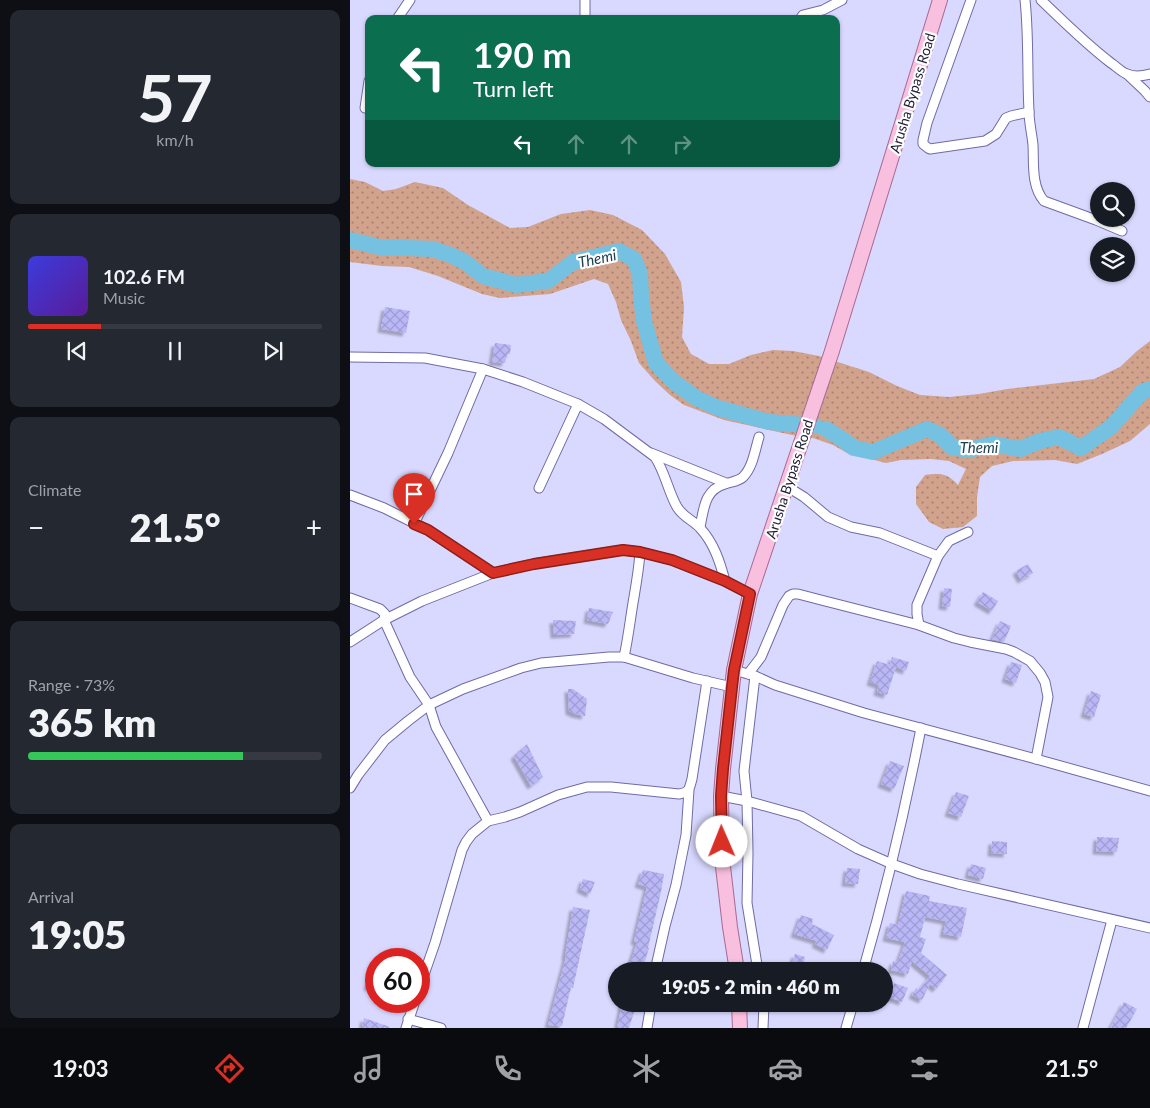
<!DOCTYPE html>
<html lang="en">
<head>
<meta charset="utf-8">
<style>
	body { margin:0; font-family:Lato,sans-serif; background:#242831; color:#f1f3f6; height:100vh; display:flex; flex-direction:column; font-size:19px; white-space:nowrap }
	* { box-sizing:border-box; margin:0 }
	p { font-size:16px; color:#9ea1a6 }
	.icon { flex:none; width:28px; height:28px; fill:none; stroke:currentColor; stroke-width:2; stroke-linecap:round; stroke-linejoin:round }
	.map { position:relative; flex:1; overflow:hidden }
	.details { display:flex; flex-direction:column; gap:10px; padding:10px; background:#0d0f14; width:350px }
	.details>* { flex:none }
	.hud { position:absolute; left:15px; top:15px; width:475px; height:152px; border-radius:10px; box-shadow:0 1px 4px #0004; background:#0b6e4f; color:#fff; overflow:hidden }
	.fabs { position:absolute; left:740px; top:182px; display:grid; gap:10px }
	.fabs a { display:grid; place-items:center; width:45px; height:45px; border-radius:50%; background:#171b24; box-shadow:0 1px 4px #0004; font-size:25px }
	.speed { position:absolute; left:15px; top:948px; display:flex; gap:10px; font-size:25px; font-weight:700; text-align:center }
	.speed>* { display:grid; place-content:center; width:65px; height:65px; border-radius:50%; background:#171b24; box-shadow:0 1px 4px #0004; line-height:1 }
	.speed .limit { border:8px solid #d22; background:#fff; color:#111 }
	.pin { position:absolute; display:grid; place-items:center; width:42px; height:42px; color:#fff; margin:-51px -21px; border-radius:50% 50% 50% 0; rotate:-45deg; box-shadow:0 0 5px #0007 }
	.pin .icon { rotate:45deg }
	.me { position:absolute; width:55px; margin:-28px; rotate:359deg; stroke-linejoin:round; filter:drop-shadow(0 0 4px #0008) }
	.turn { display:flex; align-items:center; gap:18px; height:105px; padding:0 25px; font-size:22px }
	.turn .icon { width:65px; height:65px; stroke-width:2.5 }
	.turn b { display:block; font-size:35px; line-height:42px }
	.lanes { display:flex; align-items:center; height:48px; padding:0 25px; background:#0003; justify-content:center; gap:25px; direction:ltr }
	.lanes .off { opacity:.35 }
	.big { font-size:38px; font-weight:800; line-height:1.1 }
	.details .widget { flex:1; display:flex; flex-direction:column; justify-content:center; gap:8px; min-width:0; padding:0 18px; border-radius:10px; background:#242831 }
	.details .dial { align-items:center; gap:0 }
	.dial b { font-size:65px; line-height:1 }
	.song { display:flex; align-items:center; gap:15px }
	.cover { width:60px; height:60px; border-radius:8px; background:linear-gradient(135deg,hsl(240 70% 55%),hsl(270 70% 35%)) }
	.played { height:5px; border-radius:2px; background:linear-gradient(90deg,#d93025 25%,#363941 25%) }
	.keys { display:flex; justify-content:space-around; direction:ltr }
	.heat { display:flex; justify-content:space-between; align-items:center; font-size:28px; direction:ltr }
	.charge { height:8px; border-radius:4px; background:linear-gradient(90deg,#34c759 73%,#363941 0) }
	.trip { position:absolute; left:258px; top:962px; width:285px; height:50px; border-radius:25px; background:#171b24; box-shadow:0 1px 4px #0004; font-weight:800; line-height:50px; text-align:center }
	.tabs { display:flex; height:80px; justify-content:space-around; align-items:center; background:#090b0e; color:#9ea1a6 }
	.tabs .icon { width:35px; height:35px }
	.tabs .selected { color:#d93025 }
	.tabs b { font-size:22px; color:#f1f3f6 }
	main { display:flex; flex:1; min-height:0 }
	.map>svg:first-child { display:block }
	.grass { fill:url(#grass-dots) }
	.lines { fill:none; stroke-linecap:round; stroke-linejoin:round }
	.river { stroke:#75c1e1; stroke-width:16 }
	.building { fill:url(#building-cross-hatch); filter:url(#shadow) }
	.minor-casing { stroke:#6f6ba5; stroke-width:11 }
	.primary-casing { stroke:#a86a94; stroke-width:16 }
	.minor { stroke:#fff; stroke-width:9 }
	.primary { stroke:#f8bfde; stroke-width:14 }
	.route-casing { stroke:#8d1f18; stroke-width:12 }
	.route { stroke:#d93025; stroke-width:9 }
	.labels { text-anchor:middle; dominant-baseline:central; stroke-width:4.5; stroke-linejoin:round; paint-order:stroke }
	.street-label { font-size:14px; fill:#1e1c33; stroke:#fefefe }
	.water-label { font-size:15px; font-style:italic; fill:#1c404e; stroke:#fefefe }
</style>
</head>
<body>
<main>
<section class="details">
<div class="widget dial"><b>57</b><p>km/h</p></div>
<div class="widget">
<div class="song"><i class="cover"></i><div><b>102.6 FM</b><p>Music</p></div></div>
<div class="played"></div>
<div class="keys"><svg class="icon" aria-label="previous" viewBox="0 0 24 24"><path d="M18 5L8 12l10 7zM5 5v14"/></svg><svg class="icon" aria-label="pause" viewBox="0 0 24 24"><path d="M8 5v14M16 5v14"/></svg><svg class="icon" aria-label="next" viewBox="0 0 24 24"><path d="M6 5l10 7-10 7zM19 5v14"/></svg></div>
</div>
<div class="widget"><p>Climate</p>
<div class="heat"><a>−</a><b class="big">21.5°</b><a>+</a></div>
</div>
<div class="widget"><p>Range · 73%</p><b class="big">365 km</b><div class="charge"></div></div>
<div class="widget"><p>Arrival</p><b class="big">19:05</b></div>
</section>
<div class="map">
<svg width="800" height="1028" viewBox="0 0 800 1028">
	<defs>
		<pattern id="grass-dots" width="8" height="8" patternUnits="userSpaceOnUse" patternTransform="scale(1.25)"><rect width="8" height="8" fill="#d1a28c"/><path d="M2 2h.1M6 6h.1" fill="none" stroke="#a98373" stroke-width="1.8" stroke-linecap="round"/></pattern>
		<pattern id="building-cross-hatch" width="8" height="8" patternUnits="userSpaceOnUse" patternTransform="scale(1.25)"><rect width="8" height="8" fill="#bab7f6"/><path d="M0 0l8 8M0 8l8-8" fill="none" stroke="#9f9dd3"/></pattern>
		<filter id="shadow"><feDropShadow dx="-3.5" dy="3.5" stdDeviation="1" flood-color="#0004"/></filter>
	</defs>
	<rect width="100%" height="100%" fill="#d9d8ff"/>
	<!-- grass -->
	<path class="grass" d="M0 179 15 182 33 191 46 189 65 182 93 188 118 205 160 228 178 227 211 214 240 210 263 215 292 230 315 254 331 282 334 307 332 337 341 354 359 364H379L401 355 423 350 443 351 469 356 519 372 547 386 570 395 599 397 629 394 657 389 744 379 770 367 787 351 800 341V424L780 441 752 454 727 464 705 460 663 461 642 466 630 477 627 497V516L613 527 593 529 579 522 566 504V487L575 475C591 473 597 473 608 485L616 469 599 461 581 459 551 460 536 463 497 453 483 445 463 438 442 435 374 420 334 405 320 395 305 381 289 363 281 341 271 320 266 302 258 284 244 279 200 294 150 298 132 294 88 276 59 267 32 266 0 262Z"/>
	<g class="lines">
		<!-- river -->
		<g class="river">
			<path d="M0 240 29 247 83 249 103 256 115 262 133 276 166 285 198 281 223 262 269 251 284 259 290 274 291 296 294 321 306 363 324 382 346 398 368 408 419 422 465 426"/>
			<path d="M476 429 492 439 504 448 523 452 577 429 590 435 602 447 619 450 644 444 670 449 690 441 709 437 731 448 761 427 792 392 800 389"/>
		</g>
	</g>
	<!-- building -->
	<g class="building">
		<path d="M35 307 60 311 56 333 31 329Z"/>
		<path d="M145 343 161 345 160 354H157L155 363 142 362Z"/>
		<path d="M678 564 683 573 671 580 666 571Z"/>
		<path d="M594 588 602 589 600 607 592 606Z"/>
		<path d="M633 592 648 601 642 611 627 602Z"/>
		<path d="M239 608 263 612 258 624 237 620Z"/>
		<path d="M203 620 226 621 224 634 204 635Z"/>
		<path d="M650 621 661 626 654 642 642 639Z"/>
		<path d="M542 657 559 662 556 671 546 667 537 695 527 692 529 685 520 682 527 661 540 665Z"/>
		<path d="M661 662 672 665 666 683 655 679Z"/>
		<path d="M218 689H223L237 699 235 716 225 714 219 711Z"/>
		<path d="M741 691 751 695 744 717 734 714Z"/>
		<path d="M177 744 193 777 181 786 164 756Z"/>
		<path d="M540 761 554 766 544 789 531 784Z"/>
		<path d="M606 792 619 796 611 817 598 813Z"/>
		<path d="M747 837 769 838 767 852 746 851Z"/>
		<path d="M642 841 657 842V854L641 853Z"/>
		<path d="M621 864 636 868 633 879 618 875Z"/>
		<path d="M497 868 510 869 508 884 495 883Z"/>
		<path d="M293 870 314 874 311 892 298 948H299L292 971H278L287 942 284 941 297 887 288 884Z"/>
		<path d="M233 879 245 882 240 894 230 889Z"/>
		<path d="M556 891 580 896 579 901 617 908 611 937 593 934 596 921 575 917 570 937 576 939 571 953 597 975 586 989 580 984 572 1000 562 995 566 988 569 990 580 976 562 961 558 974 541 970 543 961 548 962 555 942 536 938 540 923 548 925Z"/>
		<path d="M223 907 240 910 223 988 221 987 212 1026 198 1025 216 957H215Z"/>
		<path d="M451 915 463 919 462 924 484 935 477 950 465 944 467 941 444 934Z"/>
		<path d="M445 954 455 957 452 970 441 967Z"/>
		<path d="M26 965V988L17 987Z"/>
		<path d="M544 983 558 988 552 1002 534 995V987L542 990Z"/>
		<path d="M774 1002 787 1009 776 1028H760Z"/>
		<path d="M272 1004 286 1006 279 1028H267Z"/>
		<path d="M14 1018 40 1027 39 1028H12Z"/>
	</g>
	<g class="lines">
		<!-- minor casing -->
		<g class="minor-casing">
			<g id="minor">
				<path d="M621 0 577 123 573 140V144L578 148 580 149 635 141 646 134 656 118 661 116 679 112"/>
				<path d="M675 0C679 37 677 74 679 111 679 123 682 134 683 145 684 163 681 186 694 201L746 220 772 231"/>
				<path d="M691 0C714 22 736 44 761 63 766 66 771 72 777 74 784 77 793 76 800 74"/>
				<path d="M47 19 60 0"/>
				<path d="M235 19V0"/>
				<path d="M450 19 453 15 473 10 492 0"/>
				<path d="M777 74 795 91 800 97"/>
				<path d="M15 108 19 81"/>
				<path d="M0 357 75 358 133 369 173 382 228 404 254 419 305 457C315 472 318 491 327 507 334 518 343 520 350 528 364 543 370 562 375 581"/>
				<path d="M301 453 376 483"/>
				<path d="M436 486 454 497 478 517 501 527 530 533 588 556"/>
				<path d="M189 488 228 404"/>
				<path d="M0 495 34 508 78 530 143 573"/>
				<path d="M64 524 98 453 133 369"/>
				<path d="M350 527C354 509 354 490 375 484 381 482 389 481 393 477 403 467 405 450 409 437"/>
				<path d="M0 598 30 609 35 614 34 620 60 677 79 705 86 727 138 821"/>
				<path d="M569 625 567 614V605L588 556 599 541 618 532"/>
				<path d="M0 642 34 620 72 601 143 573 183 564 273 550 290 552 322 560 375 581 400 594"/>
				<path d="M274 657C278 639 280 621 283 603 286 585 289 569 290 552"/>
				<path d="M384 670 405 676 425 685 514 713 686 759 800 791"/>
				<path d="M398 674 411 657 433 605 439 596 443 594H448L471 600 569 625 604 638 620 642 656 649 664 652 680 661 690 673 695 682 698 697 686 759"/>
				<path d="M405 676 394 771 397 801 398 853 397 903 408 971"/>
				<path d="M0 788 8 775 35 740 58 721 79 705 113 689 171 668 191 663 259 657H274L343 678 382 687"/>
				<path d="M371 796 397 801 451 816 508 849 542 864 570 874 608 884 800 928"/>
				<path d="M305 971 315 926 326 885 336 835 339 790"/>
				<path d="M513 971C536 891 555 810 571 728"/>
				<path d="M69 989 85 943 112 850 116 842 122 834 138 821 155 817 170 812 208 795 237 787H261L329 794C340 792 339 789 342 779L357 681"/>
				<path d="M58 1019 91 1028"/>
				<path d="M56 1028 65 1001"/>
				<path d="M297 1028 301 1004"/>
				<path d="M413 1028 414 1004"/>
				<path d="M496 1028 503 1004"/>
				<path d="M733 1028 762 920"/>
			</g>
		</g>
		<!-- primary casing -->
		<g class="primary-casing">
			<g id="primary">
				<path d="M387 971 380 927 372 858 371 796 373 769 384 670 400 594 482 351 590 0"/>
				<path d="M389 1004 390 1028"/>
			</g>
		</g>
		<!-- minor -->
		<use href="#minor" class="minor"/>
		<!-- primary -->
		<use href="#primary" class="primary"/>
	</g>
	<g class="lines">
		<!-- route casing -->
		<g class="route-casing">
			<path id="route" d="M64 524 78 530 143 573 184 564 273 550 290 552 322 560 375 581 400 594 384 670 382 687 373 769 371 796 372 842"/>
		</g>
		<!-- route -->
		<use href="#route" class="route"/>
	</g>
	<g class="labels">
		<!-- street labels -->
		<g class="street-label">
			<text transform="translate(562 93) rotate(-73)">Arusha Bypass Road</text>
			<text transform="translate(439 479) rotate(-72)">Arusha Bypass Road</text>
		</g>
		<!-- water labels -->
		<g class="water-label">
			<text transform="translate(247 258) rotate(-12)">Themi</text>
			<text x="629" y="447">Themi</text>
		</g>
	</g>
</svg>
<div class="fabs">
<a><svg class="icon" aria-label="search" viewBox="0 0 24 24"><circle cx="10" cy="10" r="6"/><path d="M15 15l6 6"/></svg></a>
<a><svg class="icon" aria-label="layers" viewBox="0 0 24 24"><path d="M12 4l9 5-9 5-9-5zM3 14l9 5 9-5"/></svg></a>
</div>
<div class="speed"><div class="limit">60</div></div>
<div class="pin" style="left:64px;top:524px;background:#d93025"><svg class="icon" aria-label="arrive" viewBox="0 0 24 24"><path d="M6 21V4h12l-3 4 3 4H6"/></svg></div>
<svg class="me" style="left:372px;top:842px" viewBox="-20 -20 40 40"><circle r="19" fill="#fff"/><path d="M0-13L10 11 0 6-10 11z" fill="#d93025"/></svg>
<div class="trip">19:05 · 2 min · 460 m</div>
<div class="hud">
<div class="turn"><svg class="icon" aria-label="left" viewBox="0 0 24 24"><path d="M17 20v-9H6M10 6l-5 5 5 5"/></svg><div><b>190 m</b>Turn left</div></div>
<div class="lanes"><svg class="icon" aria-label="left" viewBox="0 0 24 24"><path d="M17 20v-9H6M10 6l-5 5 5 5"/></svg><svg class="icon off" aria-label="ahead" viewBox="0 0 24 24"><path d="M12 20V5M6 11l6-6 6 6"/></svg><svg class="icon off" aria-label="ahead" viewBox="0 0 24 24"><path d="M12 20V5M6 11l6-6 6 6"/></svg><svg class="icon off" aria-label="right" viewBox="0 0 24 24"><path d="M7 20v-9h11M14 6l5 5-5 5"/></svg></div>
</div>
</div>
</main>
<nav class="tabs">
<b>19:03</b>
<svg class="icon selected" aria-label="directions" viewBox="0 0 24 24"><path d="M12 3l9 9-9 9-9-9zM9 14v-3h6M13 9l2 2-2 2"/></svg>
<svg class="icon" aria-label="music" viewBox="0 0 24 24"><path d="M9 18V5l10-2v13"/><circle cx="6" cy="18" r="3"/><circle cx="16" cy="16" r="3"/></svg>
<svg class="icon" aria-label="phone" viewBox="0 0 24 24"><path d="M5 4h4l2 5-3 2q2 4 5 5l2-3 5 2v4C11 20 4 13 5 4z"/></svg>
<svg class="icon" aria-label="climate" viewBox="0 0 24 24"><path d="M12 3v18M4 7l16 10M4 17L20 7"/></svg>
<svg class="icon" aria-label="car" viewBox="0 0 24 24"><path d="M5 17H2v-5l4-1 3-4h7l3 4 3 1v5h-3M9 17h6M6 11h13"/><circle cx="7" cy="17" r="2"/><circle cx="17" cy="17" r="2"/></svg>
<svg class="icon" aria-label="filters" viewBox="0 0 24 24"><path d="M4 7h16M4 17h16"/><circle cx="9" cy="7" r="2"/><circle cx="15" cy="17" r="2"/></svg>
<b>21.5°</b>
</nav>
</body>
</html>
